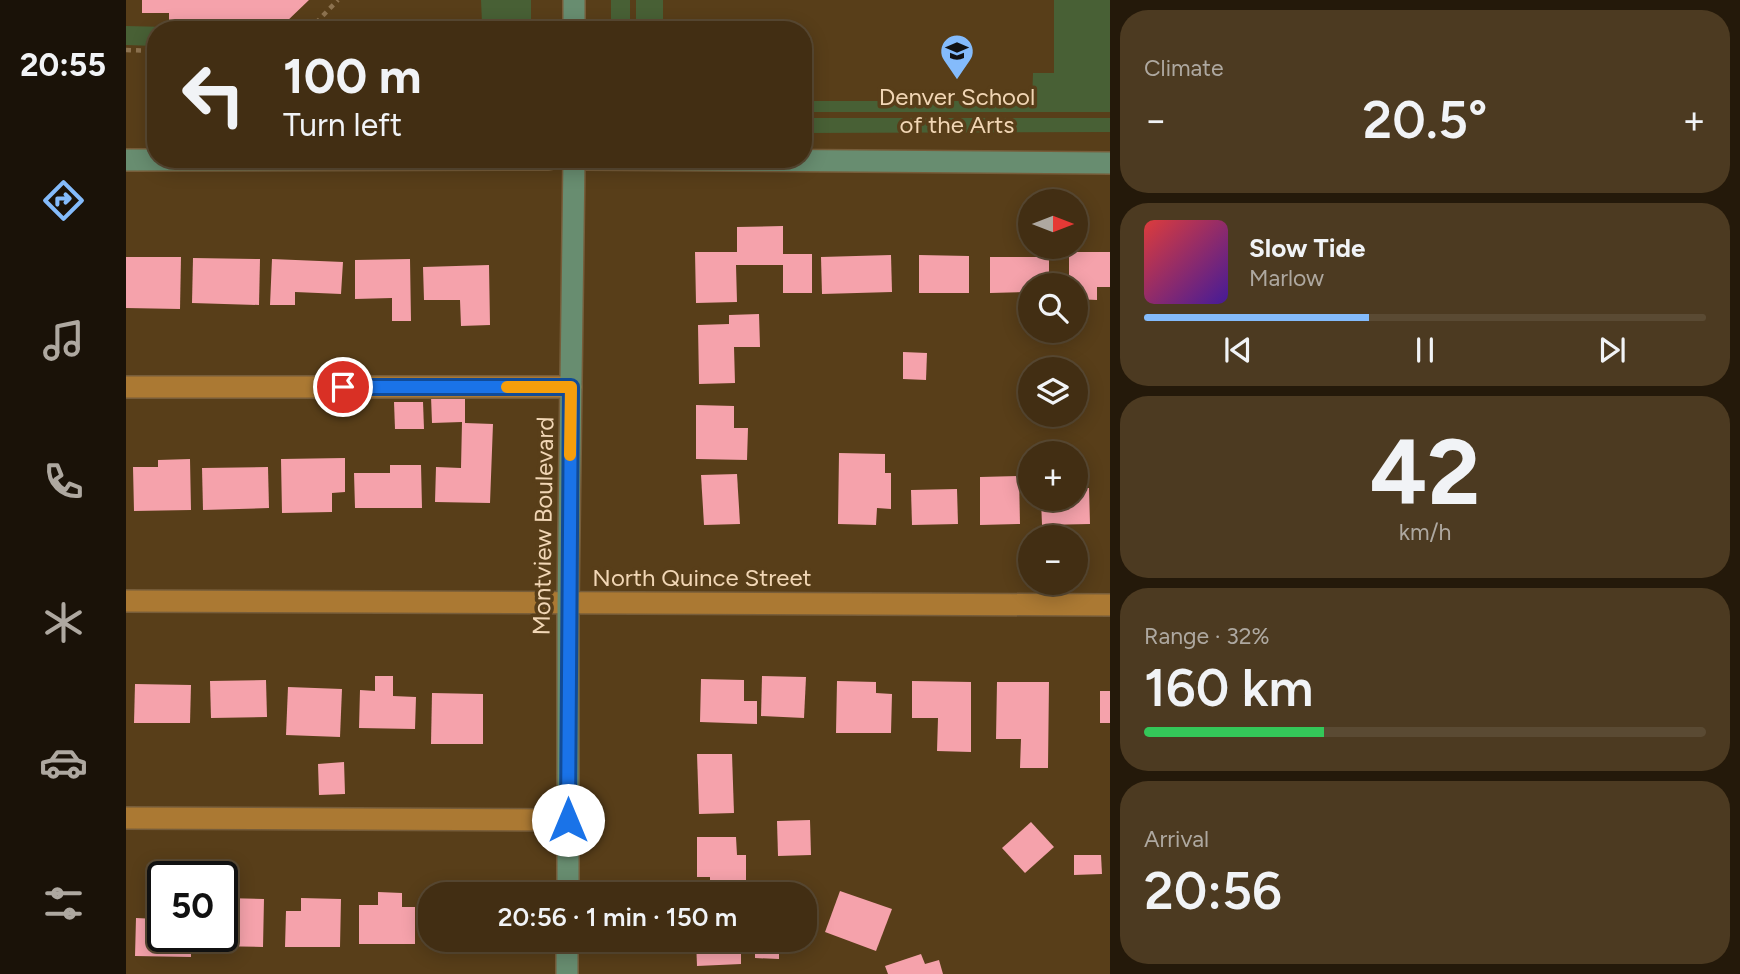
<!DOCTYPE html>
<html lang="en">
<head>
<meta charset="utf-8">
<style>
	body { margin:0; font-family:Figtree,sans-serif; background:#4c3a21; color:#f1f3f6; height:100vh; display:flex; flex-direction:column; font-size:26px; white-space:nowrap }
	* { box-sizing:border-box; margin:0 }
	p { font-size:23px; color:#aea8a0 }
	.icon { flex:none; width:38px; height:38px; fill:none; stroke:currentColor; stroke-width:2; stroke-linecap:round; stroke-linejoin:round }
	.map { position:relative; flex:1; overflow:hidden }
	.sheet { display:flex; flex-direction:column; gap:10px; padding:10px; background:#24190a; width:630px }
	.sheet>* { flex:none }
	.top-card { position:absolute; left:21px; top:21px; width:665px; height:147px; border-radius:28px; box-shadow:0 4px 18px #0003,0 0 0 2px #5a4a33; background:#422e13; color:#f1f3f6; overflow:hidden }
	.needle { width:46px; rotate:90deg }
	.buttons { position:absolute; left:892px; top:189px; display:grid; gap:14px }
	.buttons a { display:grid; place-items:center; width:70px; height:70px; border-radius:50%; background:#422e13; box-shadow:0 4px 18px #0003,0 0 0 2px #5a4a33; font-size:35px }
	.speed { position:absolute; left:21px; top:861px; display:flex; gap:14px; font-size:35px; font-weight:700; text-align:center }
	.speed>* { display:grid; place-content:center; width:91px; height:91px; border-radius:50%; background:#422e13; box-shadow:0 4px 18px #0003,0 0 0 2px #5a4a33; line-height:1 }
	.speed .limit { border:4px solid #111; border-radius:10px; background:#fff; color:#111 }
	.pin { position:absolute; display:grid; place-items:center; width:60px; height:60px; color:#fff; margin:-30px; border:4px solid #fff; border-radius:50%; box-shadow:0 2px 7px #0007 }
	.me { position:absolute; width:77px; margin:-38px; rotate:0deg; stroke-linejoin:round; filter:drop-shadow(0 0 5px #0008) }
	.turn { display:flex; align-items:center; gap:24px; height:147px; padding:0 21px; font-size:32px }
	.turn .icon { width:91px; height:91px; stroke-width:2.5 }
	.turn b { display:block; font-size:49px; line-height:60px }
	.big { font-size:52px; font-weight:600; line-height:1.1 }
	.sheet .tile { flex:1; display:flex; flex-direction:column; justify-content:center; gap:10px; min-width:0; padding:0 24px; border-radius:28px; background:#4c3a21 }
	.sheet .dial { align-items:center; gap:0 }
	.dial b { font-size:91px; line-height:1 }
	.song { display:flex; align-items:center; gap:21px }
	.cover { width:84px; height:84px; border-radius:10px; background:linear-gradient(135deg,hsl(0 70% 55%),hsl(260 70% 35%)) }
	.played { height:7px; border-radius:4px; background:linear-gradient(90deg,#84bbfb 40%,#5a4a33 40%) }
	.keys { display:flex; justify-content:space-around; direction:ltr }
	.heat { display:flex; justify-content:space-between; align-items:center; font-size:38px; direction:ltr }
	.charge { height:10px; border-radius:5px; background:linear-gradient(90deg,#34c759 32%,#5a4a33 0) }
	.trip { position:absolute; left:292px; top:882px; width:399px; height:70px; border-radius:28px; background:#422e13; box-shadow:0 4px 18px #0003,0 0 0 2px #5a4a33; font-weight:600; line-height:70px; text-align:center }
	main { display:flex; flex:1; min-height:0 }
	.tab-bar { display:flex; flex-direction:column; width:126px; justify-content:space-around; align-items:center; background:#1a1208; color:#aea8a0 }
	.tab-bar .icon { width:49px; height:49px }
	.tab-bar .current { color:#84bbfb }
	.tab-bar b { font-size:32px; color:#f1f3f6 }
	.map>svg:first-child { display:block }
	.green { fill:#486035 }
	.building { fill:#f5a2ab }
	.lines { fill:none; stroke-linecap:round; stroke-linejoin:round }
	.minor-casing { stroke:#775d3a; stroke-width:24 }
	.major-casing { stroke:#775d3a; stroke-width:24 }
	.path { stroke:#8d7350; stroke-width:4.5; stroke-dasharray:5 5; stroke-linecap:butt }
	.minor { stroke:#ab7933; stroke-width:21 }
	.major { stroke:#688d70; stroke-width:21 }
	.route-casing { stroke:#114b97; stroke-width:18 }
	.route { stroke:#1a73e8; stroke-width:12 }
	.slow { stroke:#f59e0b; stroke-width:12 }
	.labels { text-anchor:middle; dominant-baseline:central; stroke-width:7; stroke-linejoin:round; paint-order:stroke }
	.poi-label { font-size:24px; fill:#f1d6b5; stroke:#583e19 }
	.street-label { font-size:24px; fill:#f1d6b5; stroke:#583e19 }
</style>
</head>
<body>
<main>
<nav class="tab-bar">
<b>20:55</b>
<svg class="icon current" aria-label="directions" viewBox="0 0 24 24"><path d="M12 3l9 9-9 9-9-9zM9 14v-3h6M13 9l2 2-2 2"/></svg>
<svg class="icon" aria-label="music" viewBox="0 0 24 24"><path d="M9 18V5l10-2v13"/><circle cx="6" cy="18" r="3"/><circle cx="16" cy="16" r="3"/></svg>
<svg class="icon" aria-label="phone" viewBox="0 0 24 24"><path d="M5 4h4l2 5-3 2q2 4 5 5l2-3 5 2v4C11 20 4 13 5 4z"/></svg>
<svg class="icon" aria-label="climate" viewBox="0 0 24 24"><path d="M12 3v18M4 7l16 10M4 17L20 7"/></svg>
<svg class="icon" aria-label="car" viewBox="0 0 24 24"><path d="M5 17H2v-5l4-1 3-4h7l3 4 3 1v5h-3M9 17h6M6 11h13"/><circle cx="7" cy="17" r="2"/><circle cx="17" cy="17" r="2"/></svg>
<svg class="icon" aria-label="filters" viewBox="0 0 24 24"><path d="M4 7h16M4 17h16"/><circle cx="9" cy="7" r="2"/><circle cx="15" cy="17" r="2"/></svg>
</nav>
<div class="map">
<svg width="984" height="974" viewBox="0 0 984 974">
	<rect width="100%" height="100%" fill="#583e19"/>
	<!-- green -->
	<g class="green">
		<path d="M355 0H405V30H349L356 23Z"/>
		<rect x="485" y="0" width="19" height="30"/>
		<rect x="510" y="0" width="27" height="30"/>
		<path d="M928 0H984V112H677V101H906L907 73H928Z"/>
		<path d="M0 26 82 28V30H30V46L0 45Z"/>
		<path d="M677 118H984V132L677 133Z"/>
	</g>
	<!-- building -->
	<g class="building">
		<path d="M16 0H183L158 24H43V13H16Z"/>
		<path d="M657 226V254H686V293H657V265H610L611 302 570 303 569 252H611V227Z"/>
		<path d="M943 252H984V287H971V300L950 299V285H943Z"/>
		<path d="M765 255 766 292 696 294 695 257Z"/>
		<path d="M793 255 843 256V293H793Z"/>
		<path d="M0 257H55L54 309 0 308Z"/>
		<path d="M864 257H923V285H905V292L864 293Z"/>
		<path d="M67 258 134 259 133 305 66 303Z"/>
		<path d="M146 259 217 262 215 294 169 292V305H144Z"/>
		<path d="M284 259 285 321H266V298L229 299V260Z"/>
		<path d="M363 265 364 325 335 326 334 300H298L297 267Z"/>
		<path d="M633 314 634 347H608L609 383 573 384 572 325 603 324V315Z"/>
		<path d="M777 352 801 353 800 380 777 379Z"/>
		<path d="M339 395V423L367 424 364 503 309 502 310 467 335 468 336 422 306 423 305 396Z"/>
		<path d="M268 402H297L298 429H269Z"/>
		<path d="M570 405 608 406V428H622L621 460 570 459Z"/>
		<path d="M713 453 759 454V473H765V509L751 508 750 525 712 524Z"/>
		<path d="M219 458V492L206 493V512L156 513 155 459Z"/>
		<path d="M64 459 65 510 8 511 7 467H32V460Z"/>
		<path d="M264 465H295L296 508H229L228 473H264Z"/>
		<path d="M142 467 143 508 77 510 76 468Z"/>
		<path d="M611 474 614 524 578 525 575 475Z"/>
		<path d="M893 476 894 524 854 525V477Z"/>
		<path d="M950 488H963L964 524 916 525 915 499H950Z"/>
		<path d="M831 489 832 524 786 525 785 490Z"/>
		<path d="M249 676H267V696L290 697 289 729 233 728 234 690 249 691Z"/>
		<path d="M636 676 680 677 678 718 635 716Z"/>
		<path d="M575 679 618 680V701H631V724L574 722Z"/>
		<path d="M140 680 141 717 85 718 84 681Z"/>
		<path d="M711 681 750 682V693L766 694 765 733H710Z"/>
		<path d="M786 681 845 682V752L811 751 812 718H786Z"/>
		<path d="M871 682H923L922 768H894L895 739H870Z"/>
		<path d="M9 684 65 685 64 723H8Z"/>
		<path d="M162 687 216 689 214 737 160 735Z"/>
		<rect x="974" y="691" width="10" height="32"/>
		<path d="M306 693 357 694V744H305Z"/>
		<path d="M571 754H606L608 813 573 814Z"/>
		<path d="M218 762 219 794 193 795 192 764Z"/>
		<path d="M684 820 685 855 652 856 651 821Z"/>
		<path d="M905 822 928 847 899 873 876 848Z"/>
		<path d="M571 837H610L611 855H620V891L584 892V877H571Z"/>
		<path d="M948 855H975L976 874 948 875Z"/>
		<path d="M357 886V894H302V887Z"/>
		<path d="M714 891 766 909 750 951 699 932Z"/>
		<path d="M252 892 276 893V907H289V944H233V905H252Z"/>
		<path d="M98 898 138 899 137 947 85 946V936H96Z"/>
		<path d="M175 898 215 899 214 947H159L160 911H175Z"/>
		<path d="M31 907H37V936H65V957L9 956 10 918 31 919Z"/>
		<path d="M570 940H615V964L571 966Z"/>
		<path d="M629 940H653V959L629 958Z"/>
		<path d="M795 954 799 964 813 960 817 974H762L759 966Z"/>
	</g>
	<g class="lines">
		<!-- minor casing -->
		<g class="minor-casing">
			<g id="minor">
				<path d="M0 387H445"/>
				<path d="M0 601 984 605"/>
				<path d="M0 818 442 820"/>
			</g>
		</g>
		<!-- major casing -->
		<g class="major-casing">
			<g id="major">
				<path d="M448 0V30"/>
				<path d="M459 159 984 163"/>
				<path d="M0 160 422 159"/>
				<path d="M442 894V603L448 159"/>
				<path d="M441 974V940"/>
			</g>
		</g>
		<!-- path -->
		<g class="path">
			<path d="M183 30 212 0"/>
			<path d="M0 50 30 51"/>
		</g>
		<!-- minor -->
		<use href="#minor" class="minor"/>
		<!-- major -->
		<use href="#major" class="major"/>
	</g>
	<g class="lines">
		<!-- route casing -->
		<g class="route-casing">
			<path id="route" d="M217 387H445L442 820"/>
		</g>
		<!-- route -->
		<use href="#route" class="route"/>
		<!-- slow -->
		<path class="slow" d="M381 387H445L444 455"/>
	</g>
	<!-- icons -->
	<defs>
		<g id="school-pin" transform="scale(1.75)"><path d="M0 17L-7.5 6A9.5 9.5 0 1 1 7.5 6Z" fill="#84bbfb" stroke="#583e19"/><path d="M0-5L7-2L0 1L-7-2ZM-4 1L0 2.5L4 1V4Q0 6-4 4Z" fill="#111"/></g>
	</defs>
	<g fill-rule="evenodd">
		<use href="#school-pin" x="831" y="51"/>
	</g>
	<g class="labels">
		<!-- poi labels -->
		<g class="poi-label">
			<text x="831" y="96">Denver School<tspan x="831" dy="28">of the Arts</tspan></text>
		</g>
		<!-- street labels -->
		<g class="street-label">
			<text transform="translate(417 526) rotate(-89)">Montview Boulevard</text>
			<text x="576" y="577">North Quince Street</text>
		</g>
	</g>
</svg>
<div class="buttons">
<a><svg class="needle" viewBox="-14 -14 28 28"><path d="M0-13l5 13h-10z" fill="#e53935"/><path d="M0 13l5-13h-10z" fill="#aea8a0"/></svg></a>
<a><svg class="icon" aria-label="search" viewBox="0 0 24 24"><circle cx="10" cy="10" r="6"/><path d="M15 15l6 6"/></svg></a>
<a><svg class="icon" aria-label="layers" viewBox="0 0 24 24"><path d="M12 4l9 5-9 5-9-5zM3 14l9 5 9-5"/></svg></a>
<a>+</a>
<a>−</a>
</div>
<div class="speed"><div class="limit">50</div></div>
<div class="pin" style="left:217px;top:387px;background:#d93025"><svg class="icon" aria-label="arrive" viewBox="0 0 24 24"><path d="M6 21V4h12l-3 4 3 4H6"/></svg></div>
<svg class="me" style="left:442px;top:820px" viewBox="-20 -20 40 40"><circle r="19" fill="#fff"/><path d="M0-13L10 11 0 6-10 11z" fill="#1a73e8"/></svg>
<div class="trip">20:56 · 1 min · 150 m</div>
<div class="top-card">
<div class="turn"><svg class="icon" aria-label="left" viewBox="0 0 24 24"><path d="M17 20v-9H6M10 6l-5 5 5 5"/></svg><div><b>100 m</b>Turn left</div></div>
</div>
</div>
<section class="sheet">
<div class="tile"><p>Climate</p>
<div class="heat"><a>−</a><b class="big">20.5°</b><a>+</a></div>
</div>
<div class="tile">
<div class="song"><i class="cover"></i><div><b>Slow Tide</b><p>Marlow</p></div></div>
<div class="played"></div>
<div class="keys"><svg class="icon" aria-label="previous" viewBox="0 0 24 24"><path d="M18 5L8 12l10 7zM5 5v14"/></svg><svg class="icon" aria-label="pause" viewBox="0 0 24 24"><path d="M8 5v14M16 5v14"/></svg><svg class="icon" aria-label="next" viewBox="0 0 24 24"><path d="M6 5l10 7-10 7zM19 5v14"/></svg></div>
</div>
<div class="tile dial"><b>42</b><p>km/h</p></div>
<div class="tile"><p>Range · 32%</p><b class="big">160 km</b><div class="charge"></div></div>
<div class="tile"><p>Arrival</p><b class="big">20:56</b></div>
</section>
</main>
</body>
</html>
